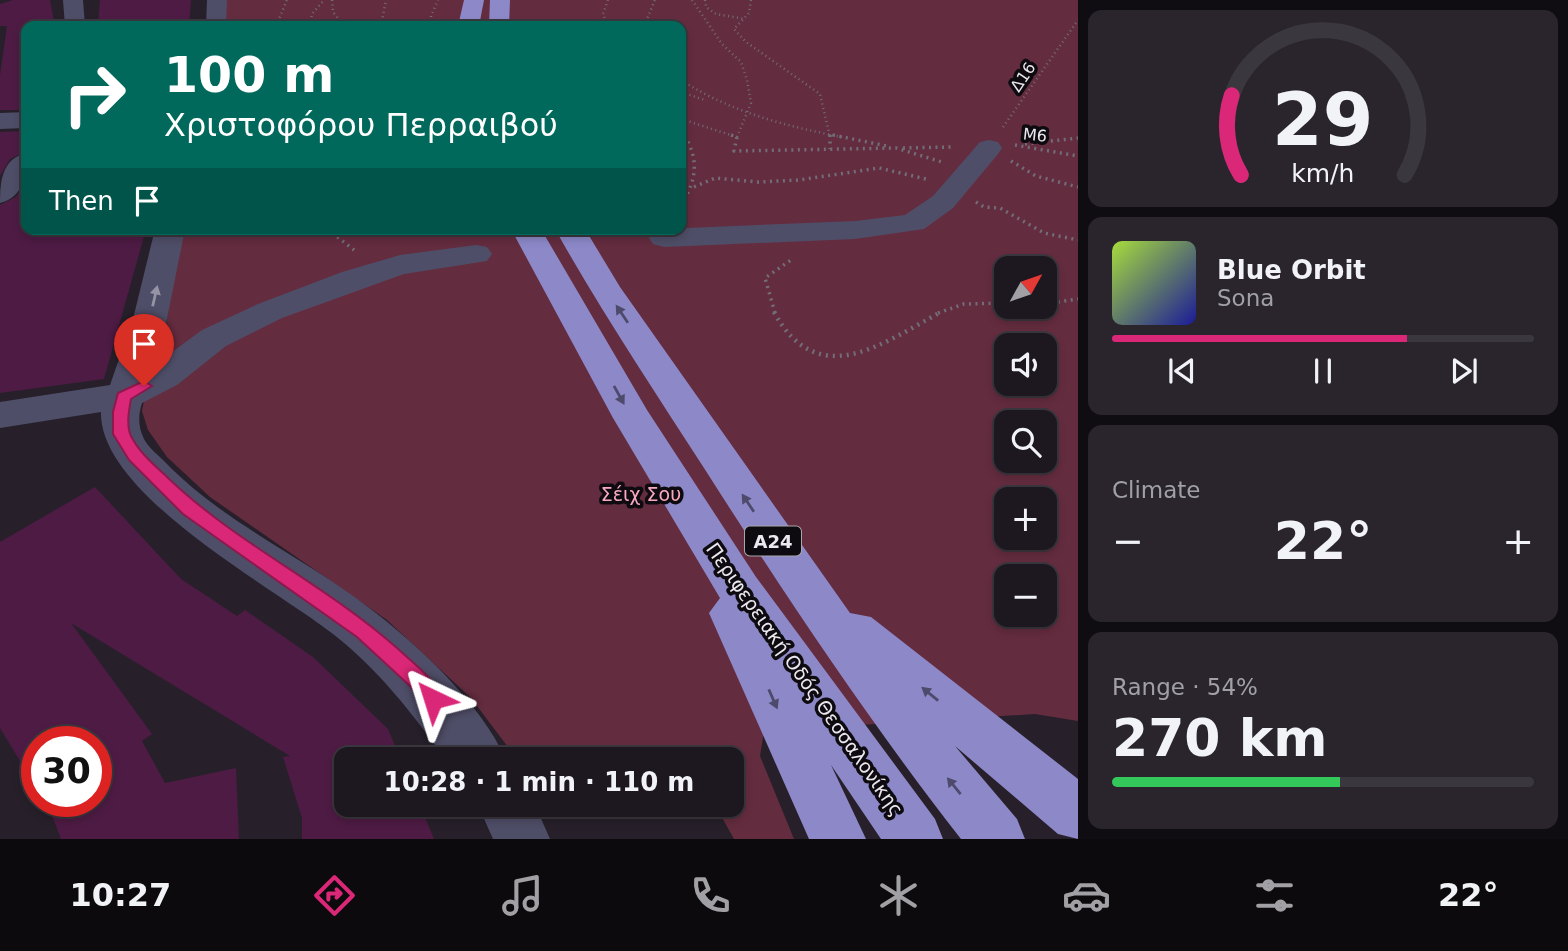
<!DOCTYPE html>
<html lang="en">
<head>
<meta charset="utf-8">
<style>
	body { margin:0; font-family:"DejaVu Sans",sans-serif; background:#2a252d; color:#f1f3f6; height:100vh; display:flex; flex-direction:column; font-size:26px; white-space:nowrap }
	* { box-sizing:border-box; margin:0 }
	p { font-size:23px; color:#a0a0a5 }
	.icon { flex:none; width:38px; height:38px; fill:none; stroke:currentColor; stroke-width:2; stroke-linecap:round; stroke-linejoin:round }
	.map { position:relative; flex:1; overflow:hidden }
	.panel { display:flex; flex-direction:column; gap:10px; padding:10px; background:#100d12; width:490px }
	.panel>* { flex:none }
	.hud { position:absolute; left:21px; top:21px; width:665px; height:214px; border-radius:14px; box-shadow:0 4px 10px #0003,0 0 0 2px #3b373e; background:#00695c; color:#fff; overflow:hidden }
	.needle { width:46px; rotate:50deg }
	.controls { position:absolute; left:994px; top:256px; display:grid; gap:14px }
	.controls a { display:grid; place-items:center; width:63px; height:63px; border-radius:14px; background:#1d1820; box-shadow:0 4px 10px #0003,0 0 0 2px #3b373e; font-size:35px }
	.speed { position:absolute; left:21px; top:726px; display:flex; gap:14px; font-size:35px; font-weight:700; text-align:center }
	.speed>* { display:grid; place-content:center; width:91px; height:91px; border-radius:50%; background:#1d1820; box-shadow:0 4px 10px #0003,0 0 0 2px #3b373e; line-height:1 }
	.speed .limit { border:10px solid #d22; background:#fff; color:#111 }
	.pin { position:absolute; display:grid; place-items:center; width:60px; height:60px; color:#fff; margin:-72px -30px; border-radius:50% 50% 50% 0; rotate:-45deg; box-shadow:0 0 7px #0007 }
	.pin .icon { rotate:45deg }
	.me { position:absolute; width:77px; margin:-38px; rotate:319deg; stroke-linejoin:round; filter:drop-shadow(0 0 5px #0008) }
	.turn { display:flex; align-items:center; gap:24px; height:147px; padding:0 28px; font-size:32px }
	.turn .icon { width:91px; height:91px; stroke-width:2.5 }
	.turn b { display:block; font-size:49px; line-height:60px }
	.then { display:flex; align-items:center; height:66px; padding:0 28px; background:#0003; gap:14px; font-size:26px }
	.big { font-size:52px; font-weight:800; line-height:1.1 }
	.panel .widget { flex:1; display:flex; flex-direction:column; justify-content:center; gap:10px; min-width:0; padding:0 24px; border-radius:14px; background:#2a252d }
	.panel .dial { align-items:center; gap:0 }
	.dial svg { height:182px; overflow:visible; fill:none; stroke:#3b373e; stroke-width:7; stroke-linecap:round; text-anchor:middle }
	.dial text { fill:#f1f3f6; stroke:none }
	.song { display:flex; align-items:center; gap:21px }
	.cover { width:84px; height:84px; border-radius:10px; background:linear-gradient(135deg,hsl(80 70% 55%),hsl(240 70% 35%)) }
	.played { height:7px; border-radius:4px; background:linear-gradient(90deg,#db2777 70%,#3b373e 70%) }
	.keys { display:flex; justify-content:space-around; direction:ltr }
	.heat { display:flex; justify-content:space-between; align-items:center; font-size:38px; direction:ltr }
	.charge { height:10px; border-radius:5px; background:linear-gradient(90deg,#34c759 54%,#3b373e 0) }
	.trip { position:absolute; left:334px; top:747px; width:410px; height:70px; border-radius:14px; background:#1d1820; box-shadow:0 4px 10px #0003,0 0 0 2px #3b373e; font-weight:800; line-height:70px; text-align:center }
	.dock { display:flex; height:112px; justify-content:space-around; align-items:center; background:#0c0a0d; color:#a0a0a5 }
	.dock .icon { width:49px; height:49px }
	.dock .active { color:#db2777 }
	.dock b { font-size:32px; color:#f1f3f6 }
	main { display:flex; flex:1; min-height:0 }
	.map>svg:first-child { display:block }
	.green { fill:#642c3f; fill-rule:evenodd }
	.building { fill:#4e1b44 }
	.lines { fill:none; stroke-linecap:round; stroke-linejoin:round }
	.path-far2 { stroke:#736d77; stroke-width:2.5; stroke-dasharray:1 3.5; stroke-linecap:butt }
	.path-far1 { stroke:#736d77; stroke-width:3.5; stroke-dasharray:2 4.5; stroke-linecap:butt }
	.path { stroke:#736d77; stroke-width:4.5; stroke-dasharray:2 5; stroke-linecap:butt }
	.minor { fill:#4f4e68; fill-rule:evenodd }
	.highway { fill:#8d89c9; fill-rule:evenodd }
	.oneway { fill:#9693a5 }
	.oneway2 { fill:#4e4a6c }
	.route { fill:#db2777; stroke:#8e194d; stroke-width:2 }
	.labels { text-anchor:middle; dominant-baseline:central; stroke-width:7; stroke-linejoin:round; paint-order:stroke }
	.far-street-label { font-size:16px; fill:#ece8ef; stroke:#0e0b10 }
	.shield { fill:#0e0b10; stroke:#a9a6ac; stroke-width:2 }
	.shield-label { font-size:18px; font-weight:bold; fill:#ece8ef }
	.park-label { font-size:19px; fill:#faa8bf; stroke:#0e0b10 }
	.street-label { font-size:19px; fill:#ece8ef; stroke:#0e0b10 }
</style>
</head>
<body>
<main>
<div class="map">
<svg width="1078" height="839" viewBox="0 0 1078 839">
	<rect width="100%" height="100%" fill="#27202b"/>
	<!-- green -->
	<path class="green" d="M226 0H1078V721L1035 714 764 731 760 756 794 839H734L715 805H732V760L517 759 471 698 387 620 210 497 167 457 148 430 142 411 146 391 166 324 183 229H681V26H224ZM1006 268H1045V306H1006ZM1006 345H1045V383H1006ZM1006 422H1045V460H1006ZM1006 499H1045V537H1006ZM1006 576H1045V614H1006Z"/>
	<!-- building -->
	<g class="building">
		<path d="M13 0H50L55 26H26V110H0V75L7 26H0V4Z"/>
		<path d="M100 0H191L189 26H98Z"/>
		<path d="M26 131V151L10 159 0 176V132Z"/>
		<path d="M26 180V229H146L104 379 0 393V205L16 197Z"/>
		<path d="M95 487 181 579 237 616 245 610 313 657 388 729 401 760H346V805H420L434 839H302V818L283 757 290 756 71 623 152 734 142 741 165 783 236 768 239 839H61L47 802H96V742H37V789L0 728V542Z"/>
	</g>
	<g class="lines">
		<!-- path-far2 -->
		<g class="path-far2">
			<path d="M332 0 333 12 344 26"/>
			<path d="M608 0 603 14 608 26"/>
			<path d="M692 0 722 44 741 62 747 80 751 103 737 137"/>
			<path d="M705 0 706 7 716 14 745 19"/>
			<path d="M751 0 749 13 734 29 746 42 820 94 830 137"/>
			<path d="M276 26 287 0"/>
			<path d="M310 26 312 14 324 0"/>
			<path d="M381 26 386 0"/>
			<path d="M431 26V16L438 0"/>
			<path d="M644 26 655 0"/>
			<path d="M681 80C731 112 785 126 842 137"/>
			<path d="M681 92 705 100"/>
			<path d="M681 119 737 137"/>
			<path d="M1003 127 1078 20"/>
			<path d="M681 131 685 137"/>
		</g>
		<!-- path-far1 -->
		<g class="path-far1">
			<path d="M731 135 737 137 734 151 896 148 942 162"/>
			<path d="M830 135V149"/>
			<path d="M833 135 887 146"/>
			<path d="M1025 144 1078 138"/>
			<path d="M1015 145 1078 156"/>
			<path d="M903 148 954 147"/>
			<path d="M1011 161 1036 176 1078 187"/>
			<path d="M694 187 715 178 758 182 799 180 879 168 926 179"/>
			<path d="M976 202 984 207 1000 208 1044 233 1078 240"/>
			<path d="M681 205C696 181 700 160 684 135"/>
			<path d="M327 229 354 250"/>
			<path d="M412 229 424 235"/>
			<path d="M1045 304 1078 299"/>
			<path d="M775 313 765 278 791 260"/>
			<path d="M938 313 964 304 1006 303"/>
		</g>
		<!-- path -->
		<path class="path" d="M774 312C818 393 883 343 941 312"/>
		<!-- minor -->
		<g class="minor">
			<path d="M63 0H83L85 26H65Z"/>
			<path d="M207 0H227L226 26H206Z"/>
			<path d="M26 112V128L0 129V113Z"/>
			<path d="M989 140 998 142 1002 148 998 154 953 208 924 229 855 239 664 247 653 244 649 238 653 232 662 229 855 221 905 215 933 196 980 142Z"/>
			<path d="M26 153C27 174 24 197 0 203 0 181 2 159 26 153Z"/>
			<path d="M155 229H185L167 319 153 366 202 330 258 304 342 272 400 255 476 245 487 247 492 254 487 261 404 274 282 318 226 346 177 385 142 403C138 415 138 427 144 439 148 447 158 455 165 462 224 523 302 556 368 607 416 643 482 704 506 760H446C412 713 379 670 333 634 273 587 99 494 101 412L0 428V402L110 385 133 319Z"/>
			<path d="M478 805H535L550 839H493Z"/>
		</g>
		<!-- highway -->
		<g class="highway">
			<path d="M464 0H484L479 26H458Z"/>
			<path d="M490 0H510L509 26H489Z"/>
			<path d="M511 229H541L647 410 756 577 935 819 943 839H881L831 765 866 839H809L709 613 720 598 613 418Z"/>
			<path d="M555 229H585L620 287 850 613 871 617 1078 779V839L1058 834 955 746 1017 819 1025 839H961C868 720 785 595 704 468 653 389 601 311 555 229Z"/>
		</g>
	</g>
	<!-- one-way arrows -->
	<defs><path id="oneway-solid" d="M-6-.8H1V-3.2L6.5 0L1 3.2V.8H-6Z" transform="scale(1.75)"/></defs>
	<use class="oneway" href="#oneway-solid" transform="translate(155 296) rotate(-77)"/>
	<g class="oneway2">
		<use href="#oneway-solid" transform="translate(622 314) rotate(-124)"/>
		<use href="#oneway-solid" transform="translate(619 395) rotate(61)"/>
		<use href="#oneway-solid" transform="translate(748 503) rotate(-124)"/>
		<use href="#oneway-solid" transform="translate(930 694) rotate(-141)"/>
		<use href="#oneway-solid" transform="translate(773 699) rotate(66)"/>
		<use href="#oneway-solid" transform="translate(954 786) rotate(-129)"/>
	</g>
	<!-- route -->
	<path class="route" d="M144 381 152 386 131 399C129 410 126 425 131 436 139 452 153 464 166 476 235 543 325 584 397 648 413 663 434 678 443 699L440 706 433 708 426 706 410 686 357 637 183 514 129 460 113 434V412L118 393Z"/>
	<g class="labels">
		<!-- far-street labels -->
		<g class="far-street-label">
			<text transform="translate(1023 77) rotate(-56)">Δ16</text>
			<text transform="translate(1035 135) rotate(6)">Μ6</text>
		</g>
		<!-- shield labels -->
		<rect class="shield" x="745" y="526.5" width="56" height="29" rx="5"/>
		<g class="shield-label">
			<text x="773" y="541">Α24</text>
		</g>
		<!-- park labels -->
		<g class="park-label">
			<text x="641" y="494">Σέιχ Σου</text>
		</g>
		<!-- street labels -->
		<g class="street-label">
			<text transform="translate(805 679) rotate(55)">Περιφερειακή Οδός Θεσσαλονίκης</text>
		</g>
	</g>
</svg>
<div class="controls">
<a><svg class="needle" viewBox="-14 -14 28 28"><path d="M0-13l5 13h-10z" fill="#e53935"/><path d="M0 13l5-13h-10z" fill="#a0a0a5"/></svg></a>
<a><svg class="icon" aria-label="sound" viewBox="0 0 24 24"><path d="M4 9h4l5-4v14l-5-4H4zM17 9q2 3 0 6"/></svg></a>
<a><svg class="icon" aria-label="search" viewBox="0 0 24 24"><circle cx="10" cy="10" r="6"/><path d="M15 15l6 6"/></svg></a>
<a>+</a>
<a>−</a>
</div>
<div class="speed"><div class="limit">30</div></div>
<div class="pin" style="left:144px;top:386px;background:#d93025"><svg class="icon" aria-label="arrive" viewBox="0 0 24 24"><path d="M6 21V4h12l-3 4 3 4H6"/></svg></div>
<svg class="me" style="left:433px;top:699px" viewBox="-20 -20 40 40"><path d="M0-17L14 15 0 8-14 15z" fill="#db2777" stroke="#fff" stroke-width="4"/></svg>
<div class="trip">10:28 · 1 min · 110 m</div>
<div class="hud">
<div class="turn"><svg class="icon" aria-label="right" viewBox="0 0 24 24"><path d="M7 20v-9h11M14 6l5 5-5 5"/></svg><div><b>100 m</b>Χριστοφόρου Περραιβού</div></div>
<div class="then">Then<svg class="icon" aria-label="arrive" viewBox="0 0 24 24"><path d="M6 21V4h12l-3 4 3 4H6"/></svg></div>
</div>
</div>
<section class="panel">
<div class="widget dial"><svg viewBox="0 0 100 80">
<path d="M14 69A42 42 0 1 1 86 69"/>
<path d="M14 69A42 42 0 0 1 10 34" stroke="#db2777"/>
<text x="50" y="56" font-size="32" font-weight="700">29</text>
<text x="50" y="72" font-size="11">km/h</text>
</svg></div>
<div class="widget">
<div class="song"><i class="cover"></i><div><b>Blue Orbit</b><p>Sona</p></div></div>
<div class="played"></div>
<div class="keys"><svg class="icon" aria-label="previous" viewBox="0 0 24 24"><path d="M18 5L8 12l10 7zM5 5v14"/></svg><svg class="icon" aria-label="pause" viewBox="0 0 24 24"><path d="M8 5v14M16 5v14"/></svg><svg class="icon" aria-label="next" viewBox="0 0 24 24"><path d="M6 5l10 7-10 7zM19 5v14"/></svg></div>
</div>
<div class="widget"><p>Climate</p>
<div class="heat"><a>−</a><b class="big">22°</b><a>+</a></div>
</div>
<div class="widget"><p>Range · 54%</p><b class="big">270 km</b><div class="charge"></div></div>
</section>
</main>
<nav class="dock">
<b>10:27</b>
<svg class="icon active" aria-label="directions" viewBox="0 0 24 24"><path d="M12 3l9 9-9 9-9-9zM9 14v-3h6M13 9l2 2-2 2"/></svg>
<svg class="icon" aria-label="music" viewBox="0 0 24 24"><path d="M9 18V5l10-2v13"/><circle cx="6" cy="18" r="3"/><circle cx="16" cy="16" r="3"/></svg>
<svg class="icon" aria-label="phone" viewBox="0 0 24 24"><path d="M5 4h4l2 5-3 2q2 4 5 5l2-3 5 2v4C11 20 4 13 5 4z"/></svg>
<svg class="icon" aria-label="climate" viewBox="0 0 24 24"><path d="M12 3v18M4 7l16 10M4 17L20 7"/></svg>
<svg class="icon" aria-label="car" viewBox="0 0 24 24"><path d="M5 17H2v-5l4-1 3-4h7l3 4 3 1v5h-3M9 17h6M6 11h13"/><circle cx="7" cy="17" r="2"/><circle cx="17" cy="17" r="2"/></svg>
<svg class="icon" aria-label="filters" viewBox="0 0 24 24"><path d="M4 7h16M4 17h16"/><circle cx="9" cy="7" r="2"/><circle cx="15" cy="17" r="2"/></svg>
<b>22°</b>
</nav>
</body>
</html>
